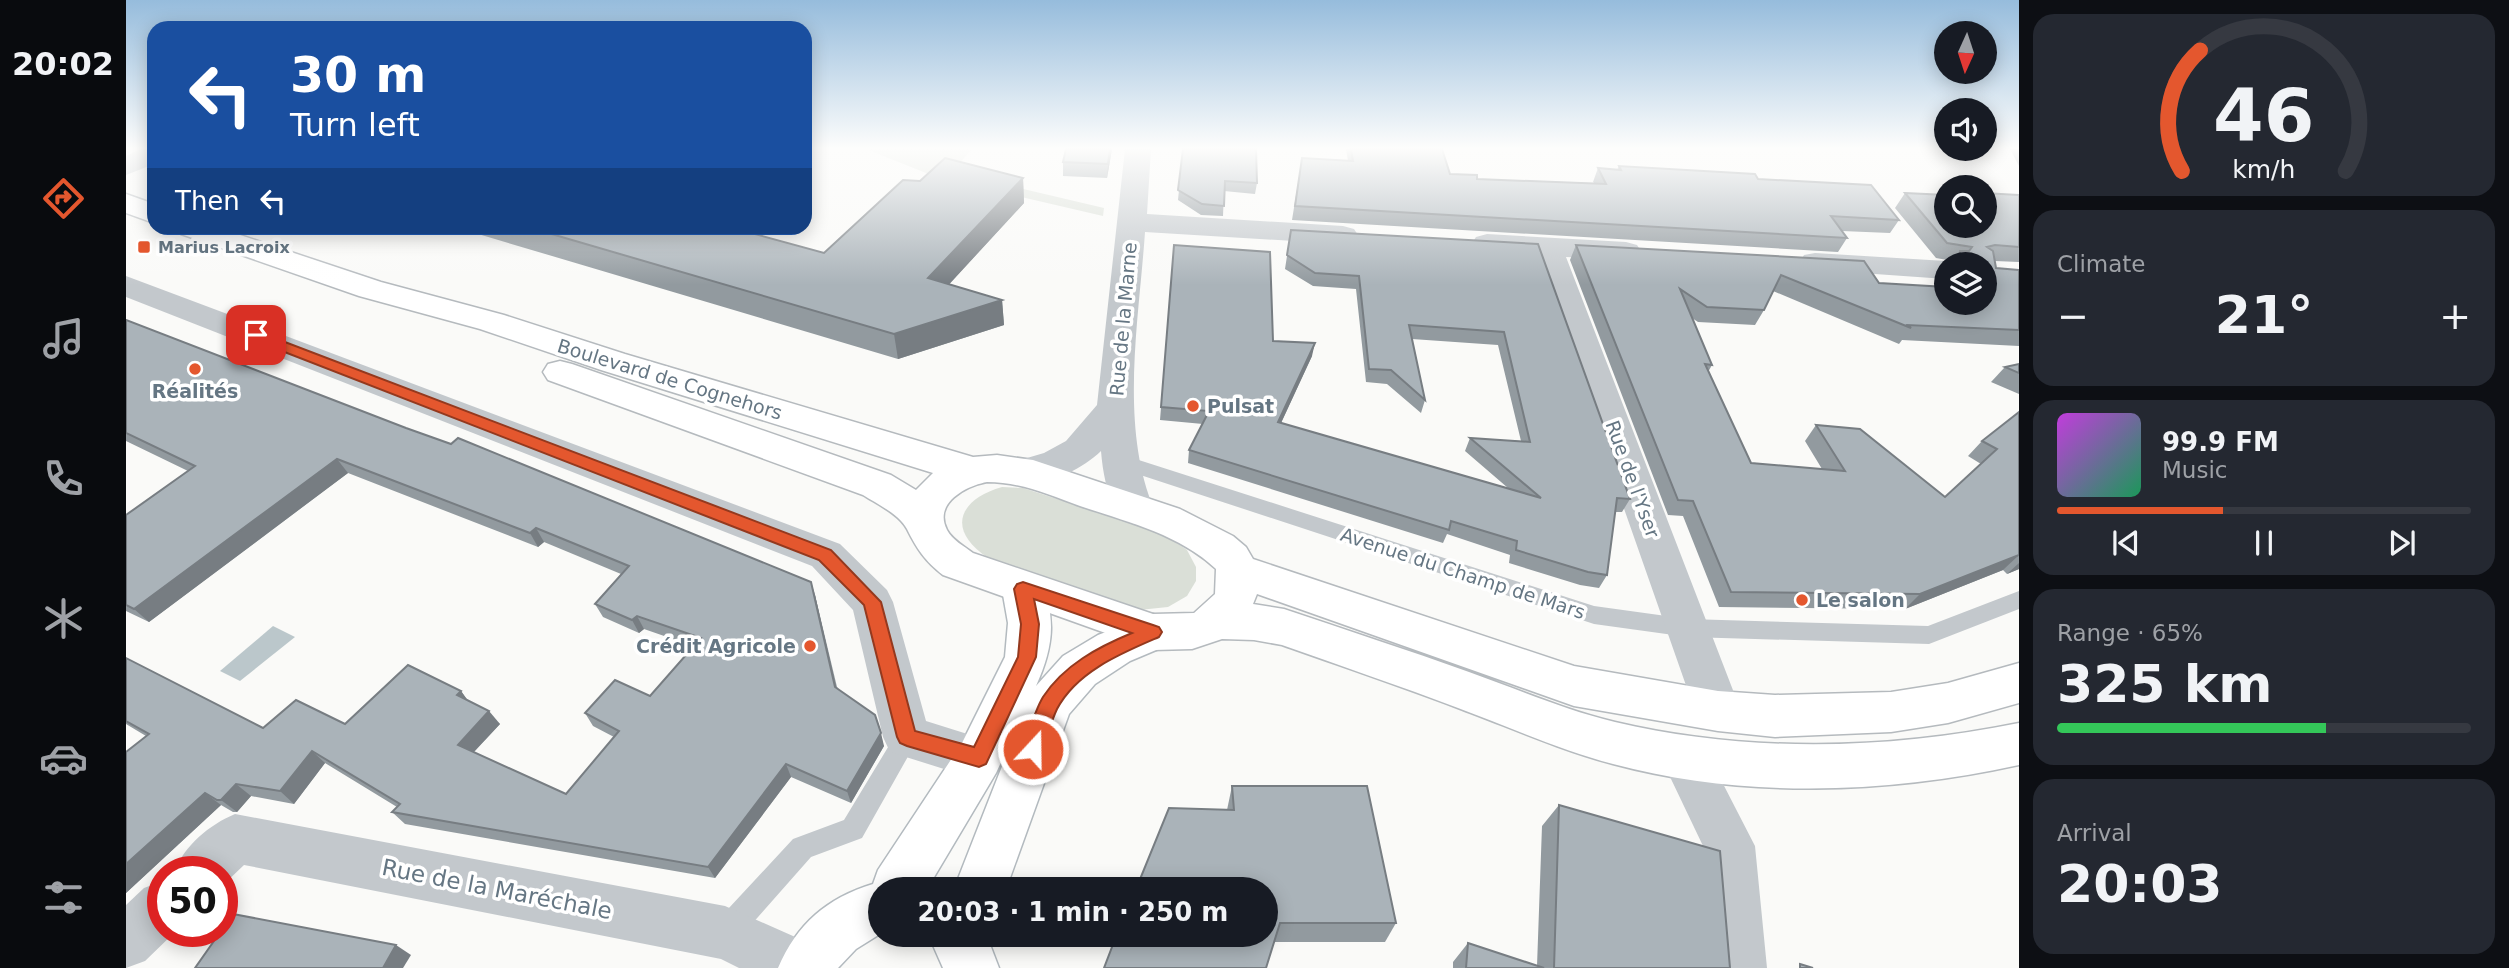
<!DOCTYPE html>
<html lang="en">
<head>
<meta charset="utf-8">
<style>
	body { margin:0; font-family:"DejaVu Sans",sans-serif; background:#242831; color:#f1f3f6; height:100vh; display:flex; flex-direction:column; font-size:26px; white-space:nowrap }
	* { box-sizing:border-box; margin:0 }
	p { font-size:23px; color:#9ea1a6 }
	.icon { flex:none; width:38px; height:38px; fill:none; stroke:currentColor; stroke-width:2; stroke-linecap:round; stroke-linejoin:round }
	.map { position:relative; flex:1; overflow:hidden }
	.drawer { display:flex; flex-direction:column; gap:14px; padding:14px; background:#0d0f14; width:490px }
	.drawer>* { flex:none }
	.hud { position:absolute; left:21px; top:21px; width:665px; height:214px; border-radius:21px; box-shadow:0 4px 18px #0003; background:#1a4fa0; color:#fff; overflow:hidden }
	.needle { width:46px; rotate:183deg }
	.buttons { position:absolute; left:1808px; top:21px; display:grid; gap:14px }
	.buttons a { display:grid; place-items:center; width:63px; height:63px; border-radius:50%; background:#171b24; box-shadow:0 4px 18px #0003; font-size:35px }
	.speed { position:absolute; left:21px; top:856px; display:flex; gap:14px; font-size:35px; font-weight:700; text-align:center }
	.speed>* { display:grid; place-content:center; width:91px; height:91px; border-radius:50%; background:#171b24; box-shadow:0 4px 18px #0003; line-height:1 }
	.speed .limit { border:10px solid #d22; background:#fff; color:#111 }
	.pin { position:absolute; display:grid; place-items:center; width:60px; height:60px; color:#fff; margin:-30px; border-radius:14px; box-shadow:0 4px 10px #0006 }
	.me { position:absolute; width:77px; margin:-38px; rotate:21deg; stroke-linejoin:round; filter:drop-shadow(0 0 5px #0008) }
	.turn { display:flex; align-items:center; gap:24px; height:147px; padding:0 28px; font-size:32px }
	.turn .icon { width:91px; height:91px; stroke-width:2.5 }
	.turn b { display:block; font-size:49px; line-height:60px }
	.then { display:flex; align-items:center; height:66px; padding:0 28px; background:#0003; gap:14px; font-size:26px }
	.big { font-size:52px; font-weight:700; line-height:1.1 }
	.drawer .widget { flex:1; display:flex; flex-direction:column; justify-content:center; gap:10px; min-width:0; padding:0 24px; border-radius:21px; background:#242831 }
	.drawer .dial { align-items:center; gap:0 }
	.dial svg { height:182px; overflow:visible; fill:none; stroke:#363941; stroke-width:7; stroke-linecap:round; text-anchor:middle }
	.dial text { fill:#f1f3f6; stroke:none }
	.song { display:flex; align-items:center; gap:21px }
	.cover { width:84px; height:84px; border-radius:10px; background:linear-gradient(135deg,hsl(290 70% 55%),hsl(150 70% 35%)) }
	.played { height:7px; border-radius:4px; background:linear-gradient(90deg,#e4572e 40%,#363941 40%) }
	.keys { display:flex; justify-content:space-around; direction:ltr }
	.heat { display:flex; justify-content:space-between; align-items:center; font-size:38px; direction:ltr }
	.charge { height:10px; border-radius:5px; background:linear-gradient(90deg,#34c759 65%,#363941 0) }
	.trip { position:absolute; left:742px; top:877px; width:410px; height:70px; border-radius:35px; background:#171b24; box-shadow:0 4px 18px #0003; font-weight:700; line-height:70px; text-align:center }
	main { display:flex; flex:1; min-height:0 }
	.tab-bar { display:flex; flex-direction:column; width:126px; justify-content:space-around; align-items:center; background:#090b0e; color:#9ea1a6 }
	.tab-bar .icon { width:49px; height:49px }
	.tab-bar .active { color:#e4572e }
	.tab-bar b { font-size:32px; color:#f1f3f6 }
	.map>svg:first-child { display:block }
	.green { fill:#dadfd7 }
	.water { fill:#bbc7cb }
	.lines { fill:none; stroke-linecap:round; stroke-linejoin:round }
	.secondary-casing { stroke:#b3babf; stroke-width:3 }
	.primary-casing { stroke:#b5babe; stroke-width:3 }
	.service { fill:#c3c8cc; fill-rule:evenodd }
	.minor { fill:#c3c8cc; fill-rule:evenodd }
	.secondary { fill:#fff; fill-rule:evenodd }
	.primary { fill:#fff; fill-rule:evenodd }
	.wall { fill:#929a9f }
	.shaded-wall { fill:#777d82 }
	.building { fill:#aab3b9; stroke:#777d82; stroke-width:2 }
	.route { fill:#e4572e; stroke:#94391e; stroke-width:2 }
	.poi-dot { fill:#e4572e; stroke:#fff; stroke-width:2.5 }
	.labels { text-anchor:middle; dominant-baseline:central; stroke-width:7; stroke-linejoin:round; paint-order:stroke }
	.far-poi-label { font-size:16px; font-weight:bold; fill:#657683; stroke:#fff; text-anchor:start }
	.street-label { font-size:19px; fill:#657683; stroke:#fff }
	.poi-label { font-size:19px; font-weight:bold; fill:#657683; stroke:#fff; text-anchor:start }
	.near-street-label { font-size:23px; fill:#657683; stroke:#fff }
</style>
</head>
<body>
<main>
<nav class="tab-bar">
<b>20:02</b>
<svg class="icon active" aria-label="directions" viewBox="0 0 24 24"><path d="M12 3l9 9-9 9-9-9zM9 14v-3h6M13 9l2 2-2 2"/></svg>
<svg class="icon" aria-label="music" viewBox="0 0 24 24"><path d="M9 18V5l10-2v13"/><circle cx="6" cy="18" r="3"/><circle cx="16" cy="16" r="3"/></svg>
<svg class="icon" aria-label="phone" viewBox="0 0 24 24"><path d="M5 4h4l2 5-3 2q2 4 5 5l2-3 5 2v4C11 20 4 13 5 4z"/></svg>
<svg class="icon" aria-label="climate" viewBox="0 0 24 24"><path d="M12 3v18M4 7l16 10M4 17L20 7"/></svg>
<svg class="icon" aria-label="car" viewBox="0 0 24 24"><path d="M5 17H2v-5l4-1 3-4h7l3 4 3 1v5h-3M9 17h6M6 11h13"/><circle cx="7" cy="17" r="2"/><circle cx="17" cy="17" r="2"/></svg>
<svg class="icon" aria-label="filters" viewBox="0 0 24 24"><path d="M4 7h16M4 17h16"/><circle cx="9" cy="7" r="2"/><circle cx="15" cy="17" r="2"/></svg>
</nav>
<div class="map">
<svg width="1893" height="968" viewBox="0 0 1893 968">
	<rect width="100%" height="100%" fill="#fafaf8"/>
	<!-- green -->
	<g class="green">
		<path d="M740 149H846L826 172 978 208 977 216 810 177Z"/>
		<path d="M876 487 897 488 1037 533 1061 550 1070 567V581L1061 596 1042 607 1013 610 862 558C821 531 831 500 876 487Z"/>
	</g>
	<!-- water -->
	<path class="water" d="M147 626 169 637 114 681 94 671Z"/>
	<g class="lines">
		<!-- secondary casing -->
		<g class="secondary-casing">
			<g id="secondary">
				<path d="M897 572 912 577C932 616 927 648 910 686L937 656 972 635 1027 614 1042 619 1049 632 1042 645 1004 661 969 684 943 714 880 889H828L893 723 870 773 801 889H754V934L730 949 712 968H652C671 924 701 898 747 884L752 870 836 743 879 657 882 623 876 589 882 577Z"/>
				<path d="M802 934H860L873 968H817Z"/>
			</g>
		</g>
		<!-- primary casing -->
		<g class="primary-casing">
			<g id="primary">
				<path d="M0 194 28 204V223L0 213Z"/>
				<path d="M50 228H93L255 282 378 315 499 354 847 457 871 455 907 460 1054 509 1107 536 1120 547 1127 559 1448 666 1592 691 1649 695 1765 692 1822 683 1893 663V703L1822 723 1765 732 1649 737 1592 731 1448 706 1131 594 1127 604 1158 609C1220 630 1282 650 1343 672 1391 689 1439 710 1489 722 1620 753 1761 750 1893 723V765C1762 794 1617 799 1487 764 1434 750 1383 727 1332 708 1274 686 1215 666 1156 645L1128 640 1096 639 1066 649 1027 650 817 575C799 561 791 549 781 529 773 514 751 504 737 495L422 380 417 372 422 364 434 361 446 364 765 475 790 490 807 473 475 370 354 329 233 296 55 234ZM861 482C895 482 923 495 954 506 1001 522 1053 534 1090 569L1089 594 1068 613 1027 614 847 553C838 546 826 540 821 530 807 503 840 486 861 482Z"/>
			</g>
		</g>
		<!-- service -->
		<g class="service">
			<path d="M994 454 1468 606 1562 619 1802 626 1893 591V609L1803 644 1562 637 1468 624 987 466 985 461 987 456Z"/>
			<path d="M781 726 789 729 793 737 736 838 685 857 609 943 599 947 589 943 585 933 589 923 667 839 718 820 773 729Z"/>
		</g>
		<!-- minor -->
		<g class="minor">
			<path d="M15 149H28V164L0 175V156Z"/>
			<path d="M999 149H1025L1021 214 1217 226 1228 229 1232 235 1228 241 1217 244 1019 232C1013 320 993 425 1028 509L1022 519 1008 524 994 519C982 498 977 476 975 451 954 471 915 490 887 482L881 472 887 462 918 453 940 441 971 405Z"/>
			<path d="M1361 234 1500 242 1511 245 1515 251 1511 257 1500 260 1440 257 1615 711 1608 725 1592 731 1576 725 1569 711 1409 255 1350 249 1346 243 1350 237Z"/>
			<path d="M1689 253 1820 261 1832 264H1820V279L1678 269 1674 262 1678 255Z"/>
			<path d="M0 276 714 544 761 590 767 602 800 721 870 743 877 758 870 773 853 780 764 752 757 737 727 610 686 566 0 297Z"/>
			<path d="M1559 736 1576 743 1629 846 1641 968H1585L1578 848 1535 758 1542 743Z"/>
			<path d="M109 814 599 906 694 948 702 968H613L595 959 118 865 96 886V872H48C59 845 83 825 109 814Z"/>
			<path d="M37 881V931H50L19 961 0 968V905L18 888Z"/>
		</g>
		<!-- secondary -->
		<use href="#secondary" class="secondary"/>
		<!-- primary -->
		<use href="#primary" class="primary"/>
	</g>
	<!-- wall -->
	<g class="wall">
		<path d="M986 149 981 178 937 176V162Z"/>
		<path d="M1057 149 1131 183 1129 194 1098 191 1097 216 1075 215 1052 200Z"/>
		<path d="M1220 149H1316L1324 174 1351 179 1468 183 1467 182 1472 168 1491 170 1493 166 1632 179 1773 220 1764 233 1716 231 1721 238 1712 252 1166 220 1176 158 1222 161Z"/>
		<path d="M1884 149H1893V166Z"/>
		<path d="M897 178 898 203 823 284 876 300 878 325 772 359 332 228H607L698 253 794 181Z"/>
		<path d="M1779 193 1820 226 1893 195V262L1869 261 1870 268 1893 270V346L1776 340 1773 344 1647 291 1638 310 1629 325 1572 322 1566 318 1586 365 1582 372 1625 463 1696 469 1679 441 1690 425 1819 497 1855 464 1842 456 1856 441 1893 412V569L1881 574 1877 570 1779 609 1593 607 1557 516 1542 515 1444 260 1450 245 1753 283 1858 303V264H1824L1827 261 1810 258 1769 208Z"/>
		<path d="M1165 230 1412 244 1504 499 1496 512H1489L1481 575 1473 588 1454 585 1383 563 1384 555 1321 534 1317 543 1062 463 1063 450 1077 424 1034 420 1048 245 1147 341 1186 356 1155 423 1382 488 1339 451 1344 438 1395 441 1372 345 1286 339 1299 400 1295 413 1261 384 1240 382 1230 289 1187 286 1159 269Z"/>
		<path d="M0 320 689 595 711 687 758 746 725 803 665 777 589 878 279 824 266 812 271 807 199 763 168 804 125 796 111 812H107L95 805 0 893V752L20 736 0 724V658L137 728 219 724 335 691 342 701 374 724 348 752 440 794 488 737 467 726 459 713 524 696 567 646 518 629 513 633 477 617 469 604 495 574 418 542 412 547 222 473 23 622 0 611V515L62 471 0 441Z"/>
		<path d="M1893 364V394L1865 382 1879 367Z"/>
		<path d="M1106 786 1270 923 1259 942H1148L1101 810Z"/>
		<path d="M1433 805 1604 968H1327V962L1342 943 1411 966 1416 826Z"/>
	</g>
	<!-- shaded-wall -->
	<g class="shaded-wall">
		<path d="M984 149H986L981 178 982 164Z"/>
		<path d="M897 178 898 203 806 303 802 278Z"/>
		<path d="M876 300 878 325 772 359 768 334Z"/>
		<path d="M1189 343 1186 356 1149 436 1152 422Z"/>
		<path d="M211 459 222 473 23 622 8 609Z"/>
		<path d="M410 528 418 542 412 547 404 533Z"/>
		<path d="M1893 555 1877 570 1779 609 1794 594Z"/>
		<path d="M1893 563V569L1881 574Z"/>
		<path d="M685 582 689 595 713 700 709 687Z"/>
		<path d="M511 616 518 629 513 633 506 620Z"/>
		<path d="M335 691 345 705 331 695Z"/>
		<path d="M363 711 374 724 343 757 332 745Z"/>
		<path d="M755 733 758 746 725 803 721 791Z"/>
		<path d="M186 751 199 763 168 804 154 791Z"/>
		<path d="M660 764 665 777 589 878 582 867Z"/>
		<path d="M110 784 125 796 111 812 95 800Z"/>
		<path d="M79 793 95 805 0 893V864Z"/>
		<path d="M270 945 285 955 277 968H257Z"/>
	</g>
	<!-- building -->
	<g class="building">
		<path d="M940 149H984L982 164 937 162Z"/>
		<path d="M1057 149H1130L1131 183 1099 181 1098 206 1076 204 1052 190Z"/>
		<path d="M1225 149H1316L1324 174 1351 175V179L1480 184 1472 168 1495 170 1493 166 1629 174 1632 179 1745 185 1773 220 1705 216 1721 238 1169 206 1176 158 1227 161Z"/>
		<path d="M819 158 897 178 802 278 876 300 768 334 405 228H607L698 253 777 180 794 181Z"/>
		<path d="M1779 193 1820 195V226H1858V193L1893 195V247L1869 245 1861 247 1867 251 1870 268 1893 270V330L1782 325 1785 328 1655 275 1638 310 1581 307 1554 289 1586 365 1579 364 1625 463 1719 471 1690 425 1734 429 1819 497 1871 449 1856 441 1893 412V555L1794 594 1605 592 1567 501 1552 500 1450 245 1738 261 1753 283 1820 287V303H1858V289L1860 290 1858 287V264H1839L1834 258V251H1843L1846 247 1821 243Z"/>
		<path d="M1165 230 1412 244 1504 499 1491 498 1481 575 1462 572 1390 550 1391 541 1325 521 1323 530 1063 450 1083 411 1035 407 1048 245 1144 252 1147 341 1189 343 1152 422 1415 498 1344 438 1404 442 1378 332 1283 325 1299 400 1265 370 1243 369 1233 276 1189 273 1161 255Z"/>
		<path d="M0 320 280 428 325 444 332 438 685 582 709 687 749 715 755 733 721 791 660 764 582 867 266 812 274 804 186 751 154 791 110 784 95 800H91L79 793 0 864V752L23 734 0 721V658L137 728 170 700 219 724 282 665 335 691 331 695 363 711 332 745 440 794 493 731 459 713 489 680 524 696 575 638 511 616 506 620 469 604 503 566 410 528 404 533 211 459 8 609 0 605V515L69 466 0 433Z"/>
		<path d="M1893 364V373L1879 367Z"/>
		<path d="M1106 786H1241L1270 923H1154L1140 968H978L991 934H1139V889H1010L1043 808 1108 810Z"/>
		<path d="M1433 805 1594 851 1604 968H1428Z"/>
		<path d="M107 914 270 945 257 968H69L95 931H96V929Z"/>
		<path d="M1342 943 1418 968H1340Z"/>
		<path d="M1674 964 1687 968H1674Z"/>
	</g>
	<!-- sky -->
	<linearGradient id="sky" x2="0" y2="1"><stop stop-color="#96bcdc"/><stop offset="0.52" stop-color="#fdfdfc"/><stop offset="1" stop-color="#fdfdfc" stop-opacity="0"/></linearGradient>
	<rect width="1893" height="285" fill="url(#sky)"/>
	<!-- route -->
	<path class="route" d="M130 331 705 550 755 602 789 731 848 747 892 657 895 624 888 589 891 584 897 582 1027 625 1033 627 1036 632 1033 637C996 653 951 671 931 709 924 724 920 741 914 755L907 758 900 755 897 749C903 733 908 712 917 697 938 665 972 647 1006 633L908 599 913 624 910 657 860 764 853 767 781 746 774 743 771 737 738 605 693 560 125 339V332Z"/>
	<!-- markers -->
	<g class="poi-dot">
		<rect x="11" y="240" width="14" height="14" rx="3.5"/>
		<circle cx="69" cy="369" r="7"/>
		<circle cx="1067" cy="406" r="7"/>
		<circle cx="1676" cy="600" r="7"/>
		<circle cx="684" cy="646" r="7"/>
	</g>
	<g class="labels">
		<!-- far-poi labels -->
		<g class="far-poi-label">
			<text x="32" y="247">Marius Lacroix</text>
		</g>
		<!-- street labels -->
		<g class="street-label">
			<text transform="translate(997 319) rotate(-85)">Rue de la Marne</text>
			<text transform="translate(544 379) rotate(17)">Boulevard de Cognehors</text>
			<text transform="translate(1507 479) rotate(70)">Rue de l'Yser</text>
			<text transform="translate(1337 573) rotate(18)">Avenue du Champ de Mars</text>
		</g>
		<!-- poi labels -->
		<g class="poi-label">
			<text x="69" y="391" text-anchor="middle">Réalités</text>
			<text x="1081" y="406">Pulsat</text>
			<text x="1690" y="600">Le salon</text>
			<text x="670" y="646" text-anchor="end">Crédit Agricole</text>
		</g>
		<!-- near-street labels -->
		<g class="near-street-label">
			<text transform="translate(371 889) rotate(11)">Rue de la Maréchale</text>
		</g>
	</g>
</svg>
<div class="buttons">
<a><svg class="needle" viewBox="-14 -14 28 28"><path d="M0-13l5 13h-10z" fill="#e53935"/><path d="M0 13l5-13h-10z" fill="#9ea1a6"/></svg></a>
<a><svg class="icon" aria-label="sound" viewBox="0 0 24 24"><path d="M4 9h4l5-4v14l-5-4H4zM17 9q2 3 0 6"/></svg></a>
<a><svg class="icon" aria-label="search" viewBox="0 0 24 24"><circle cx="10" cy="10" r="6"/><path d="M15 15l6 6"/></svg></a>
<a><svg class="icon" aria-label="layers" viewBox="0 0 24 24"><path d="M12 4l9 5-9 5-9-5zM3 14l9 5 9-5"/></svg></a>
</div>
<div class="speed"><div class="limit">50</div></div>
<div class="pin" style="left:130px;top:335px;background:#d93025"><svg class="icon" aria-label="arrive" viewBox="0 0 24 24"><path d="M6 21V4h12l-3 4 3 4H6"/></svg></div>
<svg class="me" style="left:907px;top:749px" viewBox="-20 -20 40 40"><circle r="17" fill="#e4572e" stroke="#fff" stroke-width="3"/><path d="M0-11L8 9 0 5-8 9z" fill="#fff"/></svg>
<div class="trip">20:03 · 1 min · 250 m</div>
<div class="hud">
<div class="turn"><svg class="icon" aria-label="left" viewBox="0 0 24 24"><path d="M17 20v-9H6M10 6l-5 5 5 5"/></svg><div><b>30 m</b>Turn left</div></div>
<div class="then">Then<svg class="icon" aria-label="left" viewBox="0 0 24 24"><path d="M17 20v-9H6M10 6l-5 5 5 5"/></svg></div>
</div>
</div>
<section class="drawer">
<div class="widget dial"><svg viewBox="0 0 100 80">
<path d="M14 69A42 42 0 1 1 86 69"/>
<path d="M14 69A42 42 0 0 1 22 16" stroke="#e4572e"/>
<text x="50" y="56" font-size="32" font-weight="700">46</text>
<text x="50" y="72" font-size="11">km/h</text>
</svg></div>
<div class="widget"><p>Climate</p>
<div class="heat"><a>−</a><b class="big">21°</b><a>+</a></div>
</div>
<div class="widget">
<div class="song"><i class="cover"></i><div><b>99.9 FM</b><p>Music</p></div></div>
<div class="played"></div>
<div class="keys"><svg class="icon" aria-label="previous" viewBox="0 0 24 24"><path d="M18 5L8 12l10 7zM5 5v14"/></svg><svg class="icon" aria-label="pause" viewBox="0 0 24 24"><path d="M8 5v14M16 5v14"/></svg><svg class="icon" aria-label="next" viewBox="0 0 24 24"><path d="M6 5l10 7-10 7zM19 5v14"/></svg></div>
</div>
<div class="widget"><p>Range · 65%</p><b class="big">325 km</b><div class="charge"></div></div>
<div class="widget"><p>Arrival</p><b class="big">20:03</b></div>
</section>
</main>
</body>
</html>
